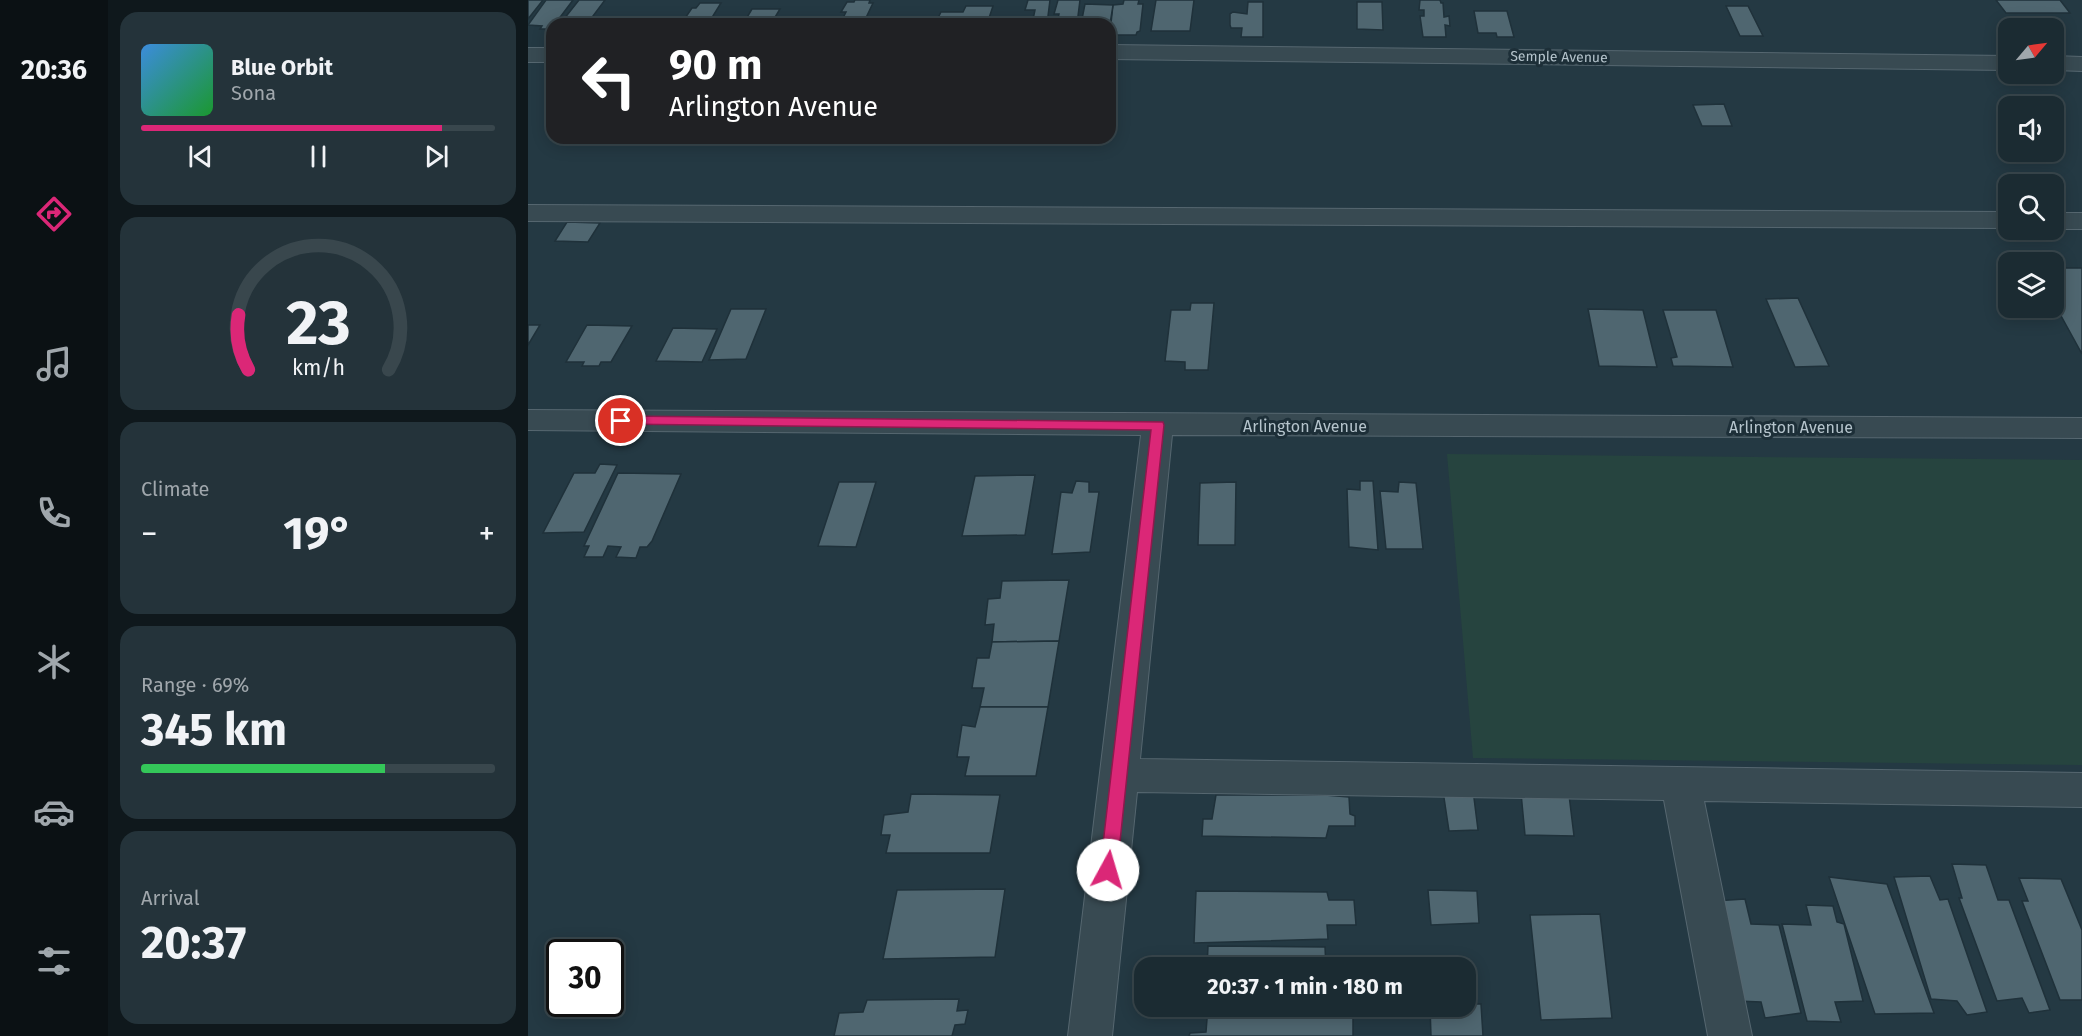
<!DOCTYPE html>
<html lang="en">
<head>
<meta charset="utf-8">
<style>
	body { margin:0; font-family:"Fira Sans",sans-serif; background:#24333a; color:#f1f3f6; height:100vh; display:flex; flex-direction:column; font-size:22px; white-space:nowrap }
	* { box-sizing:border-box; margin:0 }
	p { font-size:20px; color:#a0a7ac }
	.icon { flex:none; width:33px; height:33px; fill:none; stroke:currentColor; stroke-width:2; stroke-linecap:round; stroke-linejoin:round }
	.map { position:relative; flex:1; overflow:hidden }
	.panel { display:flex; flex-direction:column; gap:12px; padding:12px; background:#0f181c; width:420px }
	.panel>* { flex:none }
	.hud { position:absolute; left:18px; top:18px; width:570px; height:126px; border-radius:18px; box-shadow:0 3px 15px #0003,0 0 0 2px #39474d; background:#202124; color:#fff; overflow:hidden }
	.needle { width:39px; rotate:61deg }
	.fabs { position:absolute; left:1470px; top:18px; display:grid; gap:12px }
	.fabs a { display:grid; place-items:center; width:66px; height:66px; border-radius:12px; background:#1b2b32; box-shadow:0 3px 15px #0003,0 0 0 2px #39474d; font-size:30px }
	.speed { position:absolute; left:18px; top:939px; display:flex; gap:12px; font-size:30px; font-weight:700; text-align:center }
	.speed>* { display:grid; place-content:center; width:78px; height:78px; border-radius:50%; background:#1b2b32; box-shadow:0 3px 15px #0003,0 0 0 2px #39474d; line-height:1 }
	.speed .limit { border:3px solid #111; border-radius:9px; background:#fff; color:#111 }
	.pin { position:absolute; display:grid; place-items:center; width:51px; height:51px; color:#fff; margin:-26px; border:3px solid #fff; border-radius:50%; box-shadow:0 2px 6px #0007 }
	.me { position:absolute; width:66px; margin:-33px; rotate:6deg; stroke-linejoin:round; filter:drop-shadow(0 0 4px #0008) }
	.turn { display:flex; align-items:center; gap:21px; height:126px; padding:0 24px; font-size:27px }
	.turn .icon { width:78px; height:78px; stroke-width:2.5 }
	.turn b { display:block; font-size:42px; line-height:51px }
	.big { font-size:45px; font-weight:700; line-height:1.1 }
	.panel .card { flex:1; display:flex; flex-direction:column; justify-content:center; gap:9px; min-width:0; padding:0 21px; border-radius:18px; background:#24333a }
	.panel .dial { align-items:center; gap:0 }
	.dial svg { height:156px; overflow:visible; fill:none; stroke:#39474d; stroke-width:7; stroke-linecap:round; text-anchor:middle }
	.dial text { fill:#f1f3f6; stroke:none }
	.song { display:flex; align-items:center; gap:18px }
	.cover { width:72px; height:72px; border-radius:9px; background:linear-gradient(135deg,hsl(210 70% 55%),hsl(130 70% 35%)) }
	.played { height:6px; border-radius:3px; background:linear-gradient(90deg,#db2777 85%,#39474d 85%) }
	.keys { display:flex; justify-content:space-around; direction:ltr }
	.heat { display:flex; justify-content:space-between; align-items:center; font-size:33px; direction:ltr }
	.charge { height:9px; border-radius:4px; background:linear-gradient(90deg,#34c759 69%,#39474d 0) }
	.trip { position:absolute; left:606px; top:957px; width:342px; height:60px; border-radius:18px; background:#1b2b32; box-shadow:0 3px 15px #0003,0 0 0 2px #39474d; font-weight:700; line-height:60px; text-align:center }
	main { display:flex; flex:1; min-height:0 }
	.dock { display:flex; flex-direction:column; width:108px; justify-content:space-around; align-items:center; background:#0b1114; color:#a0a7ac }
	.dock .icon { width:42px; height:42px }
	.dock .active { color:#db2777 }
	.dock b { font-size:27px; color:#f1f3f6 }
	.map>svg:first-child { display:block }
	.green { fill:#26443f }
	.building { fill:#4f6670; stroke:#1f313a; stroke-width:1.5 }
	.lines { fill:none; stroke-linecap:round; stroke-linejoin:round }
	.minor-casing { stroke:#566770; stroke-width:2 }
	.minor { fill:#384a52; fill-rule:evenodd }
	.route { fill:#db2777; stroke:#8e194d; stroke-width:1.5 }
	.labels { text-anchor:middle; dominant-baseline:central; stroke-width:6; stroke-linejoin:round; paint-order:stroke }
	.far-street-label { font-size:14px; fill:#b5c4cc; stroke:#1d2f38 }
	.street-label { font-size:16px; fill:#b5c4cc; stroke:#1d2f38 }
</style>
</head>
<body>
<main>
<nav class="dock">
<b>20:36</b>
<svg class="icon active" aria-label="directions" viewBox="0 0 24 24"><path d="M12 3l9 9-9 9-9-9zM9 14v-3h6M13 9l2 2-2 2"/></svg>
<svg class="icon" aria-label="music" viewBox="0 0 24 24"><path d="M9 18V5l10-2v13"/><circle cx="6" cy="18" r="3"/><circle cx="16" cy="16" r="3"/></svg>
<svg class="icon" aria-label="phone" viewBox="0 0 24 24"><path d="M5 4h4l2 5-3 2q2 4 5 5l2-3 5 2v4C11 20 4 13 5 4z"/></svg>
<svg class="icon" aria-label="climate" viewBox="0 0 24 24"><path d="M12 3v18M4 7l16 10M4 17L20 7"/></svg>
<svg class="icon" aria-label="car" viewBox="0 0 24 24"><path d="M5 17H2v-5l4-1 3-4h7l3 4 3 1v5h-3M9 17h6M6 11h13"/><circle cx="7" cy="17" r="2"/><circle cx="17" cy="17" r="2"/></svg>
<svg class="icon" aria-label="filters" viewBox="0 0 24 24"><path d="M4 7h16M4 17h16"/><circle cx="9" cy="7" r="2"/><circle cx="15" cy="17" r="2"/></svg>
</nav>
<section class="panel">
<div class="card">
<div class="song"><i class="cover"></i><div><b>Blue Orbit</b><p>Sona</p></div></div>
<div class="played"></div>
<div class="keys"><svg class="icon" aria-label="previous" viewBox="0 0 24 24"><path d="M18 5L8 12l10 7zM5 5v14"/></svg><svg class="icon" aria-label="pause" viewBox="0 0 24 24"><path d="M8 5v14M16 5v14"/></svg><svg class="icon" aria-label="next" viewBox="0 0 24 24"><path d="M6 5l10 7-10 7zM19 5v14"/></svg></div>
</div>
<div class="card dial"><svg viewBox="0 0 100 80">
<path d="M14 69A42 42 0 1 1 86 69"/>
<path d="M14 69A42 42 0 0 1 9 41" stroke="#db2777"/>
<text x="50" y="56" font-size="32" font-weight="700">23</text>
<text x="50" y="72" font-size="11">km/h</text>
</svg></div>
<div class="card"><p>Climate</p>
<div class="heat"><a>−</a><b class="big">19°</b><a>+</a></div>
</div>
<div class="card"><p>Range · 69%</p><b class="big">345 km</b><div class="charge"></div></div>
<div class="card"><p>Arrival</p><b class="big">20:37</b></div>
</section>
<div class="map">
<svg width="1554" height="1036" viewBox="0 0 1554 1036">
	<rect width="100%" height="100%" fill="#243943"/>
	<!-- green -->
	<path class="green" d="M919 454 1554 460V765L945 758Z"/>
	<!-- building -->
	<g class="building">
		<path d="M0 0H15L0 19Z"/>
		<path d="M18 0H45L27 24H24L22 29H12L14 26 0 25Z"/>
		<path d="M51 0H77L59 24H32Z"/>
		<path d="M327 0H342L341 3H345L335 24H312L318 12H313L319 2H326Z"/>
		<path d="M500 0H522L519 24H504L507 10H497Z"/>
		<path d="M530 0H552L549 24H529L531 14H526Z"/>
		<path d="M596 0H611L610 4H615L612 31 609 32 608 35H584L585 32H582L585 5 595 4Z"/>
		<path d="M628 0H666L662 31H623Z"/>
		<path d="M892 0H912L913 3H915L916 17 921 16 922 26 917 25 918 37H895L892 16H896V10H891Z"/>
		<path d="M1468 0H1532L1542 13H1478Z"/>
		<path d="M720 2H735V37H713L714 28H703L702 25V14L705 12 719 14Z"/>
		<path d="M829 2H854L855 30 829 29Z"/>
		<path d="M172 3H193L180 24H153L164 8H168Z"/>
		<path d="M557 4 585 5 582 24H553Z"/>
		<path d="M438 6H465L459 24H431L433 20H409L413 12H435Z"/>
		<path d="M1198 6H1220L1235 36H1212Z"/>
		<path d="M224 9H252L243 24H215Z"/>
		<path d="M946 11H979L986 37H969L968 33H950Z"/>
		<path d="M1196 104 1204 126H1174L1165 105Z"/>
		<path d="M39 222 72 223 60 242 27 241Z"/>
		<path d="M1526 268H1554V354L1526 303Z"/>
		<path d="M1270 298 1301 366 1267 367 1238 299Z"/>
		<path d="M663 303H686L680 370H657V362L637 361 643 310H662Z"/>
		<path d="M203 309H238L218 359 181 360Z"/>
		<path d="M1060 309 1115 310 1129 367 1071 366Z"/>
		<path d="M1135 310H1188L1205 367 1145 366 1143 358 1149 357Z"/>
		<path d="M0 325H12L0 345Z"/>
		<path d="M59 325 104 326 83 362H73L71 366H54L56 362H38Z"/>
		<path d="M145 328 189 329 174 362 128 361Z"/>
		<path d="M72 464 89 465 56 532 15 533 46 473H67Z"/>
		<path d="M90 473 153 474 124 541 119 547H112L108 558 88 557 93 547 80 546 75 557H56L61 546H56Z"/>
		<path d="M507 475 497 535 434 536 447 476Z"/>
		<path d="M548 481 561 482V492H571L562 552 524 554 533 492 544 493Z"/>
		<path d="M832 481H845L850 550 821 547 819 489 832 490Z"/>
		<path d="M311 482H348L328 547 290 546Z"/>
		<path d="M708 482 707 545H670L672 483Z"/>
		<path d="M871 482 888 483 895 549H858L852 491 870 492Z"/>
		<path d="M541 580 531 641 464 642 466 624 457 625 460 599 472 598 474 581Z"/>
		<path d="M531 641 520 707H452L456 688H444L449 658H461L464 642Z"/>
		<path d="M452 707H520L508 776H437L441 757H429L434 725 447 727Z"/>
		<path d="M945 790 950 830 921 831 915 791Z"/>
		<path d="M993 793 1041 795 1046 836 997 835Z"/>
		<path d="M383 794 472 795 462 853H358L362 835H353L356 815 380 812Z"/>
		<path d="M688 795H797L821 797 822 814 827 816V826H801L798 838 674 836 675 819H684Z"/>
		<path d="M1424 864 1458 865 1470 900H1481L1522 1010 1501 1013 1494 998 1469 1001 1431 898H1434Z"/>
		<path d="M1402 876 1412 900 1420 899 1459 1012 1439 1015 1429 1001 1403 999 1366 877Z"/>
		<path d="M1301 877 1359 884 1406 1013 1347 1014Z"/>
		<path d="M1491 878 1533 879 1554 930V1000H1532L1494 901H1500Z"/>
		<path d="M477 889 467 957 355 959 369 890Z"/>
		<path d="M900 890 949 891 951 923 903 925Z"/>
		<path d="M668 891 799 892 801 900H826L828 925H799L800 939 666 943Z"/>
		<path d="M1217 899 1223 924 1251 925 1273 1013 1237 1018 1233 1002 1209 1001 1186 901Z"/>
		<path d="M1278 905 1305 906 1309 922 1316 924 1335 1001 1307 1002 1313 1022 1279 1021 1254 924 1283 925Z"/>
		<path d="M1072 914 1084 1018 1013 1020 1002 915Z"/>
		<path d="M680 946 797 947 798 968H679Z"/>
		<path d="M431 999 429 1011 440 1010 437 1024 427 1025 424 1036H306L311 1013 335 1012 339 1000Z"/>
		<path d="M938 1004H953L955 1036H903L902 1006H938Z"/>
		<path d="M680 1006 825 1007V1036H661L662 1033 678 1032Z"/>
	</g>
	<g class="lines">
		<!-- minor casing -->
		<g class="minor-casing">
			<g id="minor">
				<path d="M582 45 1480 56V70L582 59Z"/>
				<rect x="0" y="48" width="24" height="14"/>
				<path d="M1526 56 1554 57V71L1526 70Z"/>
				<path d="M0 205 1480 212V228L0 221Z"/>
				<rect x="1526" y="213" width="28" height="16"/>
				<path d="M0 410 1554 418V438L644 435 612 759 1554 773V807L1176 801 1224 1036H1180L1136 800 609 792 584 1036H540L613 435 0 430Z"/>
			</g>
		</g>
		<!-- minor -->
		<use href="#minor" class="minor"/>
	</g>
	<!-- route -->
	<path class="route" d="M93 416 635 422 636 425 589 870 586 875 580 877 574 875 572 870 623 430 89 424 87 421Z"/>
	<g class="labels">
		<!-- far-street labels -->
		<g class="far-street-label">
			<text transform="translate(1031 57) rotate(1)">Semple Avenue</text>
		</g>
		<!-- street labels -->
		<g class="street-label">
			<text x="777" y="426">Arlington Avenue</text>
			<text x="1263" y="427">Arlington Avenue</text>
		</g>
	</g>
</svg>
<div class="fabs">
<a><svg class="needle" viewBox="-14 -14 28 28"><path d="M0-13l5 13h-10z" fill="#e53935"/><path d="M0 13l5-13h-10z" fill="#a0a7ac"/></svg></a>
<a><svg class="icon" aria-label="sound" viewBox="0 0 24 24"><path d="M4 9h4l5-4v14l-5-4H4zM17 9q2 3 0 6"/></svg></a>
<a><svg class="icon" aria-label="search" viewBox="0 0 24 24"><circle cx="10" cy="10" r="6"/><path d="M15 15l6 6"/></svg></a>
<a><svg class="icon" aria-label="layers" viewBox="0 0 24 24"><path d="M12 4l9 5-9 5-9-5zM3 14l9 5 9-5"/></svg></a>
</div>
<div class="speed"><div class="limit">30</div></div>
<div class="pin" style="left:93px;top:421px;background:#d93025"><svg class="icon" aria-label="arrive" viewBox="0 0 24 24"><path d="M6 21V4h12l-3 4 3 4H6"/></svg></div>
<svg class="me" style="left:580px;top:870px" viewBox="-20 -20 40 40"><circle r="19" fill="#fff"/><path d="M0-13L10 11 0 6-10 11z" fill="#db2777"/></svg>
<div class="trip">20:37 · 1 min · 180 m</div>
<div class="hud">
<div class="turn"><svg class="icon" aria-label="left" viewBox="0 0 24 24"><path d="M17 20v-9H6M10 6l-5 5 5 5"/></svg><div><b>90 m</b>Arlington Avenue</div></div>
</div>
</div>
</main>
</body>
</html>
